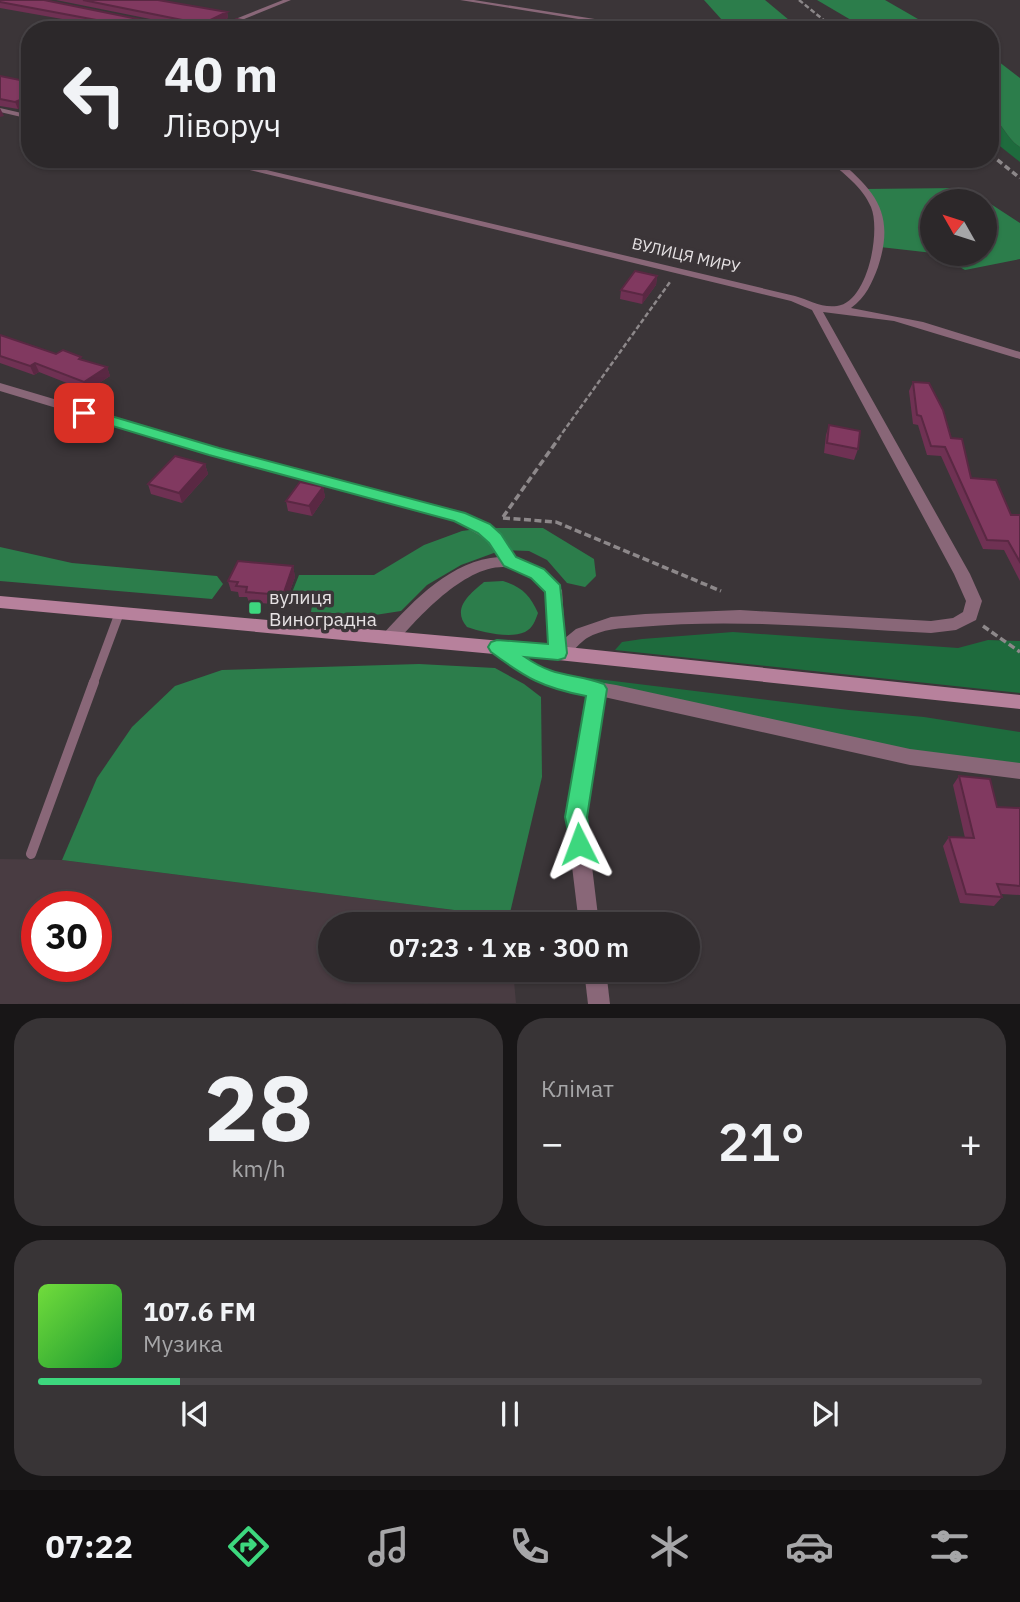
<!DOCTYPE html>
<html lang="uk">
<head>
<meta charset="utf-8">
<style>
	body { margin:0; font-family:"IBM Plex Sans",sans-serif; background:#383436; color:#f1f3f6; height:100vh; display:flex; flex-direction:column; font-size:26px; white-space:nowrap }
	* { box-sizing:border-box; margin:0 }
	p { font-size:23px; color:#a6a6a8 }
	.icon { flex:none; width:38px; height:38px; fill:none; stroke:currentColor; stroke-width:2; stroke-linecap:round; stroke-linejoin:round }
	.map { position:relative; height:1004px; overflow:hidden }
	.side { display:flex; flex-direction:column; gap:14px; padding:14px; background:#181617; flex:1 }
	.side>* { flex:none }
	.hud { position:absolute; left:21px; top:21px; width:978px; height:147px; border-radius:28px; box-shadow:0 2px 5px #0004,0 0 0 2px #484447; background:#2c282a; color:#f1f3f6; overflow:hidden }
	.needle { width:46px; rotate:309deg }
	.tools { position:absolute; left:920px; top:189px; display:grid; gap:14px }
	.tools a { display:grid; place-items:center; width:77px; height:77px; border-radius:50%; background:#2c282a; box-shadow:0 2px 5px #0004,0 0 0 2px #484447; font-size:35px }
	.speed { position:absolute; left:21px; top:891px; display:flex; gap:14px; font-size:35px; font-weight:700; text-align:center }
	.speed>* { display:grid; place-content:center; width:91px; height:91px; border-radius:50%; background:#2c282a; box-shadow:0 2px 5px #0004,0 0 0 2px #484447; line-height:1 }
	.speed .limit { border:10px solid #d22; background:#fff; color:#111 }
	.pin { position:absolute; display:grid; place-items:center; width:60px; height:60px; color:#fff; margin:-30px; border-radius:14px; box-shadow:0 4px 10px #0006 }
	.me { position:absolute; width:77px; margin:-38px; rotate:357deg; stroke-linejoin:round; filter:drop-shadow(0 0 5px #0008) }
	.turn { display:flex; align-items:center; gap:24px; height:147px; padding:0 28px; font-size:32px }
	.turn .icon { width:91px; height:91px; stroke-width:2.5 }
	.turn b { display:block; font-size:49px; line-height:60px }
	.big { font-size:52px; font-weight:600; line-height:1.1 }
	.side .tile { flex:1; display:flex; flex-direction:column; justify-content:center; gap:10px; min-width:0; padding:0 24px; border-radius:28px; background:#383436 }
	.side .dial { align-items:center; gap:0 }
	.dial b { font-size:91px; line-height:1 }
	.song { display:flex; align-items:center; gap:21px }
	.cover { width:84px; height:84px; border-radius:10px; background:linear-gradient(135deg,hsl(100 70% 55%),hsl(130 70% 35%)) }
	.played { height:7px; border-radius:4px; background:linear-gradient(90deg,#3dd77e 15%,#484447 15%) }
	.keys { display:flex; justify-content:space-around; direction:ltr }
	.heat { display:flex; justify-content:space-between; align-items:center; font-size:38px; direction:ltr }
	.side .tiles { flex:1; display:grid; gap:14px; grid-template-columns:1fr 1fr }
	.tile:last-child { grid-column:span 2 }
	.trip { position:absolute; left:318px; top:912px; width:382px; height:70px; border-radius:35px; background:#2c282a; box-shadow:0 2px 5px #0004,0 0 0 2px #484447; font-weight:600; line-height:70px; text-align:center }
	.menu { display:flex; height:112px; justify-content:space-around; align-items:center; background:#121011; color:#a6a6a8 }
	.menu .icon { width:49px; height:49px }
	.menu .on { color:#3dd77e }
	.menu b { font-size:32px; color:#f1f3f6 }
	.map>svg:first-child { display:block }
	.built { fill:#493c42; fill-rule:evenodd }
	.green { fill:#1e6b3d }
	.forest { fill:#2c7d4b }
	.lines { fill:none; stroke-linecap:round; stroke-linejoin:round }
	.path-far1 { stroke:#8d888a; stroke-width:2.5; stroke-dasharray:5 2.5; stroke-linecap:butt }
	.path { stroke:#8d888a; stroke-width:3.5; stroke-dasharray:7 3.5; stroke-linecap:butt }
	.lane-far1 { stroke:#896778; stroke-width:9 }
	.lane { stroke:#896778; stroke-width:10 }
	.street { fill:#896778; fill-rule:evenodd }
	.secondary { fill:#b7819c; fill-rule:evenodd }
	.rail-far1 { stroke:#8c8789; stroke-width:2.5; stroke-dasharray:5 2.5; stroke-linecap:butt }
	.rail { stroke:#8c8789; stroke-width:3.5; stroke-dasharray:6 3.5; stroke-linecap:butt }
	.wall { fill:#6f3153 }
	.shaded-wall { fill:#5a2843 }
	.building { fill:#813960; stroke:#5a2843; stroke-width:2 }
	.route { fill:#3dd77e; stroke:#288c52; stroke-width:2 }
	.poi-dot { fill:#3dd77e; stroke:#3b3538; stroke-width:2.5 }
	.labels { text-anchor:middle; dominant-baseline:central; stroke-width:7; stroke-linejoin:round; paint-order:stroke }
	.far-street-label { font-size:16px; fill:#e6e2e4; stroke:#3b3538 }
	.poi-label { font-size:19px; fill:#e6e2e4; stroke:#3b3538; text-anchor:start }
</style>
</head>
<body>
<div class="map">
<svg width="1020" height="1004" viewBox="0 0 1020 1004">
	<rect width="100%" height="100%" fill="#3b3538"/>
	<!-- built -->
	<path class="built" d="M0 859 62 860 509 917V924H331V970H513L516 1003 0 1004ZM37 906H96V966H37Z"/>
	<!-- green -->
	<g class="green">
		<path d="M990 116C1004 125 1007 139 1020 147V162L991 139Z"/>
		<path d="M733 632 958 648 988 640 1020 641V693L615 650 622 642 642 639Z"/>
		<path d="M573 676 849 710 924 717 1020 732V771L572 685Z"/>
	</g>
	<!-- forest -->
	<g class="forest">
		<path d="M704 0H765L801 30H731Z"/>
		<path d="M817 0H885L937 30H868Z"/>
		<path d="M990 55 1020 78V147C1007 139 1004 125 991 116Z"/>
		<path d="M862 159H943L942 167C918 167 884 171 862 159Z"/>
		<path d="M958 188 977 195 1020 223V259L965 270 937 254H985V201H933V253L880 247 882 228 864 189Z"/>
		<path d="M484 528H543L594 559 596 576 585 587 567 583 547 560 529 551 502 550 461 565 427 585 401 611 375 615 311 612 313 600 291 595 299 575H374L424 545 462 531Z"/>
		<path d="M0 547 72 563 217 576 223 584 212 599 0 581Z"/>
		<path d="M503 581C522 587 530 595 538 613 535 621 533 628 525 632 510 639 481 632 467 627 451 608 470 594 484 582Z"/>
		<path d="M419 664 495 668 524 684 541 697 542 777 509 917 62 860 97 778 132 727 175 686 222 670Z"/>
	</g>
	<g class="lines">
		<!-- path-far1 -->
		<path class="path-far1" d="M558 439 670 282"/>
		<!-- path -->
		<g class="path">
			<path d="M503 517 559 438"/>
			<path d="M503 518 556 522 721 591"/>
			<path d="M983 626 1020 652"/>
		</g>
		<!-- lane-far1 -->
		<path class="lane-far1" d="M93 684 119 614"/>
		<!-- lane -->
		<path class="lane" d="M31 854 94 682"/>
		<!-- street -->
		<g class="street">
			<path d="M283 0H291L217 30H208Z"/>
			<path d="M460 0H474L664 30H647Z"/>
			<path d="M0 108 30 115V119L0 112Z"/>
			<path d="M204 159H220L795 296C809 300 821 308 837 306 868 302 881 231 871 207 862 186 843 174 828 159H837C877 192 895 215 878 267 872 283 866 297 851 308L923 322 1020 352V359L894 321 823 312 970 574 982 601 976 620 956 630 931 633C834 628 736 618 639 627 621 628 602 629 587 638 576 645 567 663 552 658L550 653 546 592C538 583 528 573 516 569 474 555 420 615 396 643L390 644 384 643 382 638 384 633C414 600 452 560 499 557L484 538 455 521 209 454 0 391V383L219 448 465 514 488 526 499 536 516 558 539 568 562 590 565 638 576 629 611 617 645 614 740 610 931 621 953 618 963 612 966 601 954 574 812 310 791 301Z"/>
			<path d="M497 640 540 668 560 676 616 685 910 749 1020 763V779L910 765 604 697 586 817 599 924H579L566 817 587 695C542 687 528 678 491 652L489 647 491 642Z"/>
			<path d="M584 970H606L610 1004H588Z"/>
		</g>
		<!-- secondary -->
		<path class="secondary" d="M0 596 558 646 1020 695V709L558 660 0 608Z"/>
		<!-- rail-far1 -->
		<path class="rail-far1" d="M799 0 836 30"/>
		<!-- rail -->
		<path class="rail" d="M990 154 1020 178"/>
	</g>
	<!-- wall -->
	<g class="wall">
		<path d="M0 0H44L177 27 185 26 56 0H158L227 12 228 18 209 27 217 26 237 19 297 30H82L96 25 0 8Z"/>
		<path d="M0 76 30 82 18 109 0 106Z"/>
		<path d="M657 276 656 285 642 304 620 299 621 290Z"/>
		<path d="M0 335 56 354 82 360 107 367 110 376 87 391 39 372 34 375 0 363Z"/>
		<path d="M913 382 951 438 971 478 1011 515H1020V581L1004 550 983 549 941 456 927 455 918 425 913 424 909 391Z"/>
		<path d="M829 425 858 449 854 460 824 453 826 435Z"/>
		<path d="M205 464 208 474 182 503 151 494 148 484Z"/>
		<path d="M323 487 325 497 312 516 288 511 286 501Z"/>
		<path d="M293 566 295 577 285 605 249 602 247 597H239L238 592 231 591 228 581Z"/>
		<path d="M959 776 997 807 1020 808V895L1001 894 1002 897 994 906 960 903 943 846 949 837 965 838 953 785Z"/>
	</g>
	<!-- shaded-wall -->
	<g class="shaded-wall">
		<path d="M227 12 228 18 207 28 204 25 206 22Z"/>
		<path d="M30 96V104L18 109 15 102Z"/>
		<path d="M0 108 4 116 0 117Z"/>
		<path d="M657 276 656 285 642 304 643 295Z"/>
		<path d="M35 363 39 372 34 375 30 366Z"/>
		<path d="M107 367 110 376 87 391 84 382Z"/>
		<path d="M205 464 208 474 182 503 179 493Z"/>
		<path d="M323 487 325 497 312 516 309 506Z"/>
		<path d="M293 566 295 577 285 605 283 595Z"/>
	</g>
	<!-- building -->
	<g class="building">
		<path d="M0 0H44L177 27 194 24 192 22 83 0H158L227 12 206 22 204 25 207 27 217 26 237 19 297 30H82L107 22 0 2Z"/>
		<path d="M0 76 30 82V96L15 102 0 99Z"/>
		<path d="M635 271 657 276 643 295 621 290Z"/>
		<path d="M0 335 56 354 63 350 81 357 79 359 107 367 84 382 35 363 30 366 0 356Z"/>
		<path d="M913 382 929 383 943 410 951 438 962 439 971 478 996 480 1011 515H1020V562L1008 541 987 540 945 447 931 446 921 416 917 415Z"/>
		<path d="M829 425 860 431 858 449 827 443Z"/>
		<path d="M175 456 205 464 179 493 148 484Z"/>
		<path d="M300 482 323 487 309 506 286 501Z"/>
		<path d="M238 561 293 566 283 595 246 592 247 587 236 586 238 582 228 581Z"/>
		<path d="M959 776 990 779 997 807 1020 808V886L997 884 1002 897 966 894 949 837 974 838Z"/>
	</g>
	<!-- route -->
	<path class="route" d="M84 408 219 448 465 513 490 524 501 534 516 557 544 569 560 585 567 653 565 658 558 660 525 657C555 678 573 673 604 684L607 689 587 817 591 844 587 851 579 854 572 851 565 817 586 696C543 688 526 678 491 652L488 647 491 642 497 640 548 644 545 592 531 578 504 566 489 543 478 533 454 521 209 455 79 416 77 413Z"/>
	<!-- markers -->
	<rect class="poi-dot" x="248" y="601" width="14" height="14" rx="3.5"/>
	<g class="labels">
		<!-- far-street labels -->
		<g class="far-street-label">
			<text transform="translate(686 255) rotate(13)">ВУЛИЦЯ МИРУ</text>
		</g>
		<!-- poi labels -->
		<g class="poi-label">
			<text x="269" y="597">вулиця<tspan x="269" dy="22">Виноградна</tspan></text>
		</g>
	</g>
</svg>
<div class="tools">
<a><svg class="needle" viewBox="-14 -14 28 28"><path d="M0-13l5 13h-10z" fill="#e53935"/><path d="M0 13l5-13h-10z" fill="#a6a6a8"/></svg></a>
</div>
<div class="speed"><div class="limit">30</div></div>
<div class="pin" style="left:84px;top:413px;background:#d93025"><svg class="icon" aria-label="arrive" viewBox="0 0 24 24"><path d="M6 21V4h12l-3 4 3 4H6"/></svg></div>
<svg class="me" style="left:579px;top:844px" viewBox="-20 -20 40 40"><path d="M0-17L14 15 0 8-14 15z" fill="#3dd77e" stroke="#fff" stroke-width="4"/></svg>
<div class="trip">07:23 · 1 хв · 300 m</div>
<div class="hud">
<div class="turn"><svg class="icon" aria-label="left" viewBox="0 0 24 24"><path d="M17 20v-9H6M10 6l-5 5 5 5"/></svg><div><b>40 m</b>Ліворуч</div></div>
</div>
</div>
<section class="side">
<div class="tiles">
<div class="tile dial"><b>28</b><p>km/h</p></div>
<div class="tile"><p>Клімат</p>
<div class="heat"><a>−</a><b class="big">21°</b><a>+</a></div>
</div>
<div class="tile">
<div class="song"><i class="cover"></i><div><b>107.6 FM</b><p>Музика</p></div></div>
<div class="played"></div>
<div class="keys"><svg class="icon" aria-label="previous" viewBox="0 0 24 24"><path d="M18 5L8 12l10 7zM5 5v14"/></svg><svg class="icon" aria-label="pause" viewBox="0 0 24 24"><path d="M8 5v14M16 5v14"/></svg><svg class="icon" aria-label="next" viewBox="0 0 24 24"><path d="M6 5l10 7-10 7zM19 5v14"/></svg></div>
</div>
</div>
</section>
<nav class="menu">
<b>07:22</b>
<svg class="icon on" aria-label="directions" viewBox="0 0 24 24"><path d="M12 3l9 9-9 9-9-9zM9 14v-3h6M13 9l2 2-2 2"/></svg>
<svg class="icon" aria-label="music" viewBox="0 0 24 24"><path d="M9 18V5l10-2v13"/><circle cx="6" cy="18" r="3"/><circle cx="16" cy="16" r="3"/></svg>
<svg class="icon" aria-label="phone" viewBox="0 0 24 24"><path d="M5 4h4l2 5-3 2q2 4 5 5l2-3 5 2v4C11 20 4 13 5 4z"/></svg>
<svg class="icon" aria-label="climate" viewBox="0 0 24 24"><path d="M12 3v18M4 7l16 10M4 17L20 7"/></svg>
<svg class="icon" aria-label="car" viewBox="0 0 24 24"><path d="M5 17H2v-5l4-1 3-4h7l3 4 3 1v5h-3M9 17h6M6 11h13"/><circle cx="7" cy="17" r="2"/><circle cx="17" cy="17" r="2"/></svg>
<svg class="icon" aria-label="filters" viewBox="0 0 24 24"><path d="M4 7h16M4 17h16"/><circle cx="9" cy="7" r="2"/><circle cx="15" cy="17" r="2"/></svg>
</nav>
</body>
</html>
